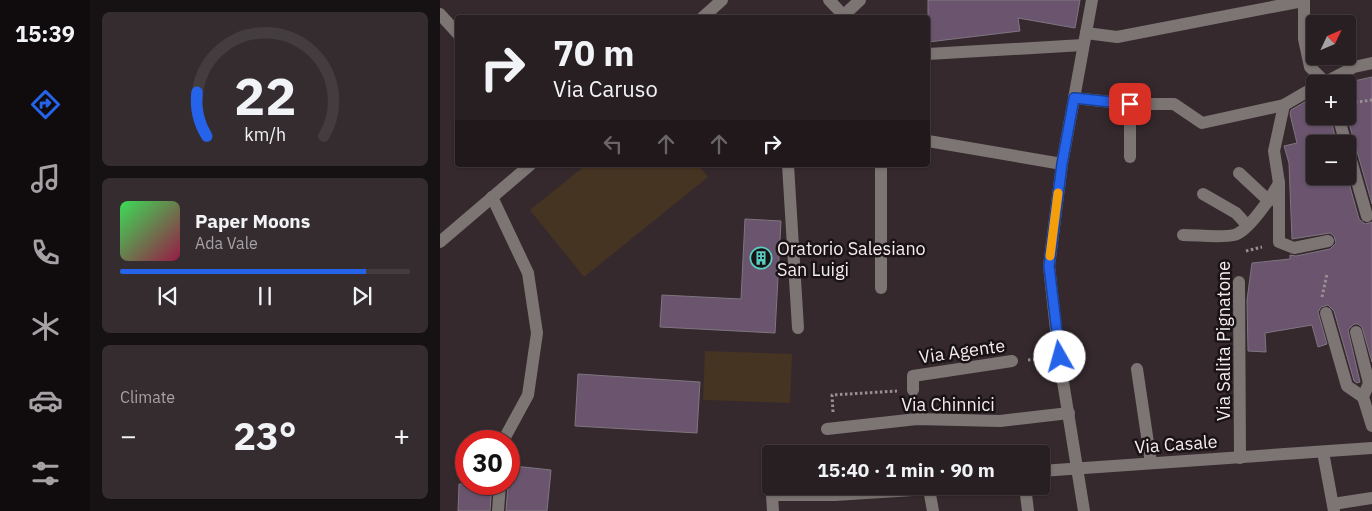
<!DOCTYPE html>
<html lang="en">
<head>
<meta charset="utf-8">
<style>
	body { margin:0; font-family:"IBM Plex Sans",sans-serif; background:#342c2f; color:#f1f3f6; height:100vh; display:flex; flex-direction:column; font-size:19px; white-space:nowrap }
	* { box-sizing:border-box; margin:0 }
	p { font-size:16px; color:#a5a2a5 }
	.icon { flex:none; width:28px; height:28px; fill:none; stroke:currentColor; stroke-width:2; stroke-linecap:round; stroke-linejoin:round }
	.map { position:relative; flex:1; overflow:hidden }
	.drawer { display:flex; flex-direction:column; gap:12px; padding:12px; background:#161113; width:350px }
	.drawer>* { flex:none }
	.hud { position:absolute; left:15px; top:15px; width:475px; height:152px; border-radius:5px; box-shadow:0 1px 4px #0004,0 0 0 1px #443d40; background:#281f22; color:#f1f3f6; overflow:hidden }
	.needle { width:32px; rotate:46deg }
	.buttons { position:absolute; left:866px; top:15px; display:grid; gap:10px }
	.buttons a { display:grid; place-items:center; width:50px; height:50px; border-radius:5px; background:#281f22; box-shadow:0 1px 4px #0004,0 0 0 1px #443d40; font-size:25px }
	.speed { position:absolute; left:15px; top:430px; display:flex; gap:10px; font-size:25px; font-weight:700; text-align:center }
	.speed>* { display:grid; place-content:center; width:65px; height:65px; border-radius:50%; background:#281f22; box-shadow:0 1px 4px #0004,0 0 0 1px #443d40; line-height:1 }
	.speed .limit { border:8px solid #d22; background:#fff; color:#111 }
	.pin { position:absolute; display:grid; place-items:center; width:42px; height:42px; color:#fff; margin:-21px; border-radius:10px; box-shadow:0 2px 8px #0006 }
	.me { position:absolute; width:55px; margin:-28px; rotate:353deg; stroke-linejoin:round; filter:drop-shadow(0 0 4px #0008) }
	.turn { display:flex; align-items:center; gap:18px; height:105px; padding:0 15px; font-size:22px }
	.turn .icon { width:65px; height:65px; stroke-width:2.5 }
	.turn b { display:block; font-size:35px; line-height:42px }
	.lanes { display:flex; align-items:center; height:48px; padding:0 15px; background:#0003; justify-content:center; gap:25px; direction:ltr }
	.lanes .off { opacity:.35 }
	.big { font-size:38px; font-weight:700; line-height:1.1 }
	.drawer .card { flex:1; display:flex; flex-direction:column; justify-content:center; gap:8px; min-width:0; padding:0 18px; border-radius:8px; background:#342c2f }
	.drawer .dial { align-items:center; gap:0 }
	.dial svg { height:130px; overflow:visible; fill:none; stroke:#443d40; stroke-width:7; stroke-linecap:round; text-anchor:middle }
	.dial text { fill:#f1f3f6; stroke:none }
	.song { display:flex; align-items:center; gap:15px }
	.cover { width:60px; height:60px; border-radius:8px; background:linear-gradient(135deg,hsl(130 70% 55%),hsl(340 70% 35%)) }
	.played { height:5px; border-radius:2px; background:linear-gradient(90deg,#2563eb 85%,#443d40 85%) }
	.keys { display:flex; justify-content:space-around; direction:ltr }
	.heat { display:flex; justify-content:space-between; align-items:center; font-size:28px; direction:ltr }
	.trip { position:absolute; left:322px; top:445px; width:288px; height:50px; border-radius:5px; background:#281f22; box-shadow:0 1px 4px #0004,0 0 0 1px #443d40; font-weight:700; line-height:50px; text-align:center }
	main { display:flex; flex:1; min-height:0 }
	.tab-bar { display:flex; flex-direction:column; width:90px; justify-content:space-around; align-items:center; background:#100c0e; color:#a5a2a5 }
	.tab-bar .icon { width:35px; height:35px }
	.tab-bar .on { color:#2563eb }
	.tab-bar b { font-size:22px; color:#f1f3f6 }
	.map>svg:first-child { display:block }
	.green { fill:#463422 }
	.building { fill:#6a546e; stroke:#7f7680 }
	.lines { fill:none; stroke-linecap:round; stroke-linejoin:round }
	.path { stroke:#998f92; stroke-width:3; stroke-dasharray:2.5 2.5; stroke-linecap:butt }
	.minor { stroke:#7c7574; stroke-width:12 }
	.route-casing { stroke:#184099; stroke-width:12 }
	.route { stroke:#2563eb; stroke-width:9 }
	.slow { stroke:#f59e0b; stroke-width:9 }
	.labels { text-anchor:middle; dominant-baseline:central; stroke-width:5; stroke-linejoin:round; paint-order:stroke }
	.poi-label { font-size:18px; fill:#f3ebed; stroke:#191315; text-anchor:start }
	.street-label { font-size:18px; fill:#f3ebed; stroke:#191315 }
</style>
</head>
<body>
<main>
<nav class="tab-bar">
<b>15:39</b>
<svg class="icon on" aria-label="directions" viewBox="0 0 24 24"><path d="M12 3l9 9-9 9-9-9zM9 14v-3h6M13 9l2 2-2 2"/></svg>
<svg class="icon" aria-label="music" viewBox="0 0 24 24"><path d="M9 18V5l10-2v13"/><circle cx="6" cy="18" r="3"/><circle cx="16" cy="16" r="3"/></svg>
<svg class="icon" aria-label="phone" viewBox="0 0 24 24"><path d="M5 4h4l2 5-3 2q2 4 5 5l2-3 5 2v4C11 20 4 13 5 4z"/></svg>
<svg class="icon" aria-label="climate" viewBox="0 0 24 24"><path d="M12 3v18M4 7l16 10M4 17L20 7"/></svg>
<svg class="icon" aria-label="car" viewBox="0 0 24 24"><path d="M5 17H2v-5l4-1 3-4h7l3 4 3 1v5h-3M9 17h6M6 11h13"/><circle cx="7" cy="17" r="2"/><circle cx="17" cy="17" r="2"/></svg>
<svg class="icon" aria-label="filters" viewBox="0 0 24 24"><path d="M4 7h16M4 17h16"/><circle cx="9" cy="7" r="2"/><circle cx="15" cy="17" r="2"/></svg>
</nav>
<section class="drawer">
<div class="card dial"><svg viewBox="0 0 100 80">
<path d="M14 69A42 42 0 1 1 86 69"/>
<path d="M14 69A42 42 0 0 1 8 42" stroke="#2563eb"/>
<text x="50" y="56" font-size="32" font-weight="700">22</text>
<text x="50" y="72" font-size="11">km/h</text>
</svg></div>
<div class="card">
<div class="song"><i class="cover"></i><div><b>Paper Moons</b><p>Ada Vale</p></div></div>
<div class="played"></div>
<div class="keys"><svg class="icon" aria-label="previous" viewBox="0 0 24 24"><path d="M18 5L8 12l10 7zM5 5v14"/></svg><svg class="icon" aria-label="pause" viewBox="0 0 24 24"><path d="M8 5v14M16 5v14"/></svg><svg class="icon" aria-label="next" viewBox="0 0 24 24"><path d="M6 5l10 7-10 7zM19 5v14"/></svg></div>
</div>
<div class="card"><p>Climate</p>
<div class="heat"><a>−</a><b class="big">23°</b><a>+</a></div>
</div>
</section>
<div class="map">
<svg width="932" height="511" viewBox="0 0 932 511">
	<rect width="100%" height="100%" fill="#35292d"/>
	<!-- green -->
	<g class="green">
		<path d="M146 165H258L268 177 144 277 90 210Z"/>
		<path d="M265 351 352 354 350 403 263 400Z"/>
	</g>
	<!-- building -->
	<g class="building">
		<path d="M488 0H640L635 28 578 18 580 31 488 42Z"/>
		<path d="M932 77V204L907 116 908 84H900Z"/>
		<path d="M875 96V116H890L897 144H875V176H907L919 219 925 224 932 222V362L922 327 918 324H914L908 330 920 382 917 383 914 381 894 311 888 305 881 307 878 312 887 344 878 347 872 325 825 333 826 352 808 351 807 300 812 263 850 259V255L856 256 890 249 896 243 894 236 890 233 852 239 849 163 844 146 857 143 850 114 851 110Z"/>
		<path d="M305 219 341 221 335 333 220 327 222 295 301 299Z"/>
		<path d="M138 374 260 382 257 433 135 426Z"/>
		<path d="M74 466 111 470 107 511H66L68 485 72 486Z"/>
		<path d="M19 484 52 485 50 511H18Z"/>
	</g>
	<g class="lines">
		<!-- path -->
		<g class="path">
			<path d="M910 103 932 100"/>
			<path d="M806 251 822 247"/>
			<path d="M882 297 887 274"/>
			<path d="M588 360 601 359"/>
			<path d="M393 412 392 395 457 391"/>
			<path d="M393 445 394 454"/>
		</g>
		<!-- minor -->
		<g class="minor">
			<path d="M389 0 406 18"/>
			<path d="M864 0V39L870 67 887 84"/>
			<path d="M0 14 18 34"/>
			<path d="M404 15 420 0"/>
			<path d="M262 18 282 0"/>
			<path d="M646 33 677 37 863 1"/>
			<path d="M488 54 643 45"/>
			<path d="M882 84 914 67 932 63"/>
			<path d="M634 98 690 104H734L762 123 844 105 875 87"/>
			<path d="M690 104V157"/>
			<path d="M844 105 834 151 839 183V242L854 248 888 241"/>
			<path d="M898 116 906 144"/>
			<path d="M488 141 622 164"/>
			<path d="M908 150 927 216"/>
			<path d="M348 165 358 328"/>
			<path d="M799 173 829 201"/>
			<path d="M763 194 796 213 807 225"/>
			<path d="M52 197 88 273 97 333 88 395 63 441"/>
			<path d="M743 235C757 235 781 238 794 235 808 232 832 196 839 183"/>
			<path d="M0 242 90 165"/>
			<path d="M799 282 800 458"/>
			<path d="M441 288V165"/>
			<path d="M886 313 907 386 923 397"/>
			<path d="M916 332 929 383 923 397 932 426"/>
			<path d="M697 369 711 463"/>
			<path d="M473 390V376L572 361"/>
			<path d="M387 429 477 419 560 421 629 413"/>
			<path d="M883 452 894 511"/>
			<path d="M601 471 932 448"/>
			<path d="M585 486 588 511"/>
			<path d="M489 489 493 511"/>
			<path d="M893 504 932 498"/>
			<path d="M58 511 60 484"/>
			<path d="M333 511 332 495H395L489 489 503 486"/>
			<path d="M644 511 619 357 609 266 622 164 652 0"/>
		</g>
	</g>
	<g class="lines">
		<!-- route casing -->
		<g class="route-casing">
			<path id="route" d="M620 357 609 266 622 164 634 98 690 104"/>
		</g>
		<!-- route -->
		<use href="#route" class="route"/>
		<!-- slow -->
		<path class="slow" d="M610 256 618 193"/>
	</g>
	<!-- icons -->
	<defs>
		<g id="building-ring" transform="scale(1.125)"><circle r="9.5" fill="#191315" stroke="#58cec0" stroke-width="1.5"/><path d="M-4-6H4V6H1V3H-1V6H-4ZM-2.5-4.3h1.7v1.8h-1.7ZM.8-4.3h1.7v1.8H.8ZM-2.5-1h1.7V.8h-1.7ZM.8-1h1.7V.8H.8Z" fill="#58cec0"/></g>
	</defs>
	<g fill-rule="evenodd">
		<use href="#building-ring" x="321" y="258"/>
	</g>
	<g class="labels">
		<!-- poi labels -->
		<g class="poi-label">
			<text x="337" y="248">Oratorio Salesiano<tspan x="337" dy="21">San Luigi</tspan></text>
		</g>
		<!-- street labels -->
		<g class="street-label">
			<text transform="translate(783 341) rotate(-90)">Via Salita Pignatone</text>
			<text transform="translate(522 351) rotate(-8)">Via Agente</text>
			<text x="508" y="404">Via Chinnici</text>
			<text transform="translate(736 444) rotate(-4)">Via Casale</text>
		</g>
	</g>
</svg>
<div class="buttons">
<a><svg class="needle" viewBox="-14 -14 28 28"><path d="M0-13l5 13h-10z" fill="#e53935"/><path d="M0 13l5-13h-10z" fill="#a5a2a5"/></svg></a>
<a>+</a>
<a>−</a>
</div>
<div class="speed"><div class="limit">30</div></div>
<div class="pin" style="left:690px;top:104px;background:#d93025"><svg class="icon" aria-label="arrive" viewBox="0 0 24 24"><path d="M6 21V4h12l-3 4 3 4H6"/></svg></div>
<svg class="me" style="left:620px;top:357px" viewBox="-20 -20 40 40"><circle r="19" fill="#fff"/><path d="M0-13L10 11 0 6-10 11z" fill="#2563eb"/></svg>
<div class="trip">15:40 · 1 min · 90 m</div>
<div class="hud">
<div class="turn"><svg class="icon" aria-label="right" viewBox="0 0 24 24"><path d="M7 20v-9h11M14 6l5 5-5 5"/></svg><div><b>70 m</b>Via Caruso</div></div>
<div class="lanes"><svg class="icon off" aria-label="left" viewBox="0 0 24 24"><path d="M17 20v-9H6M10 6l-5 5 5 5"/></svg><svg class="icon off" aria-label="ahead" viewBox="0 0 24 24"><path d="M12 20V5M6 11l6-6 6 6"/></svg><svg class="icon off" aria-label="ahead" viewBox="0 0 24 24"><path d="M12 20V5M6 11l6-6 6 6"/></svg><svg class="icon" aria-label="right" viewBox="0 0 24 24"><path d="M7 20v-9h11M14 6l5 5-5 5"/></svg></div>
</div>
</div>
</main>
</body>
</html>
